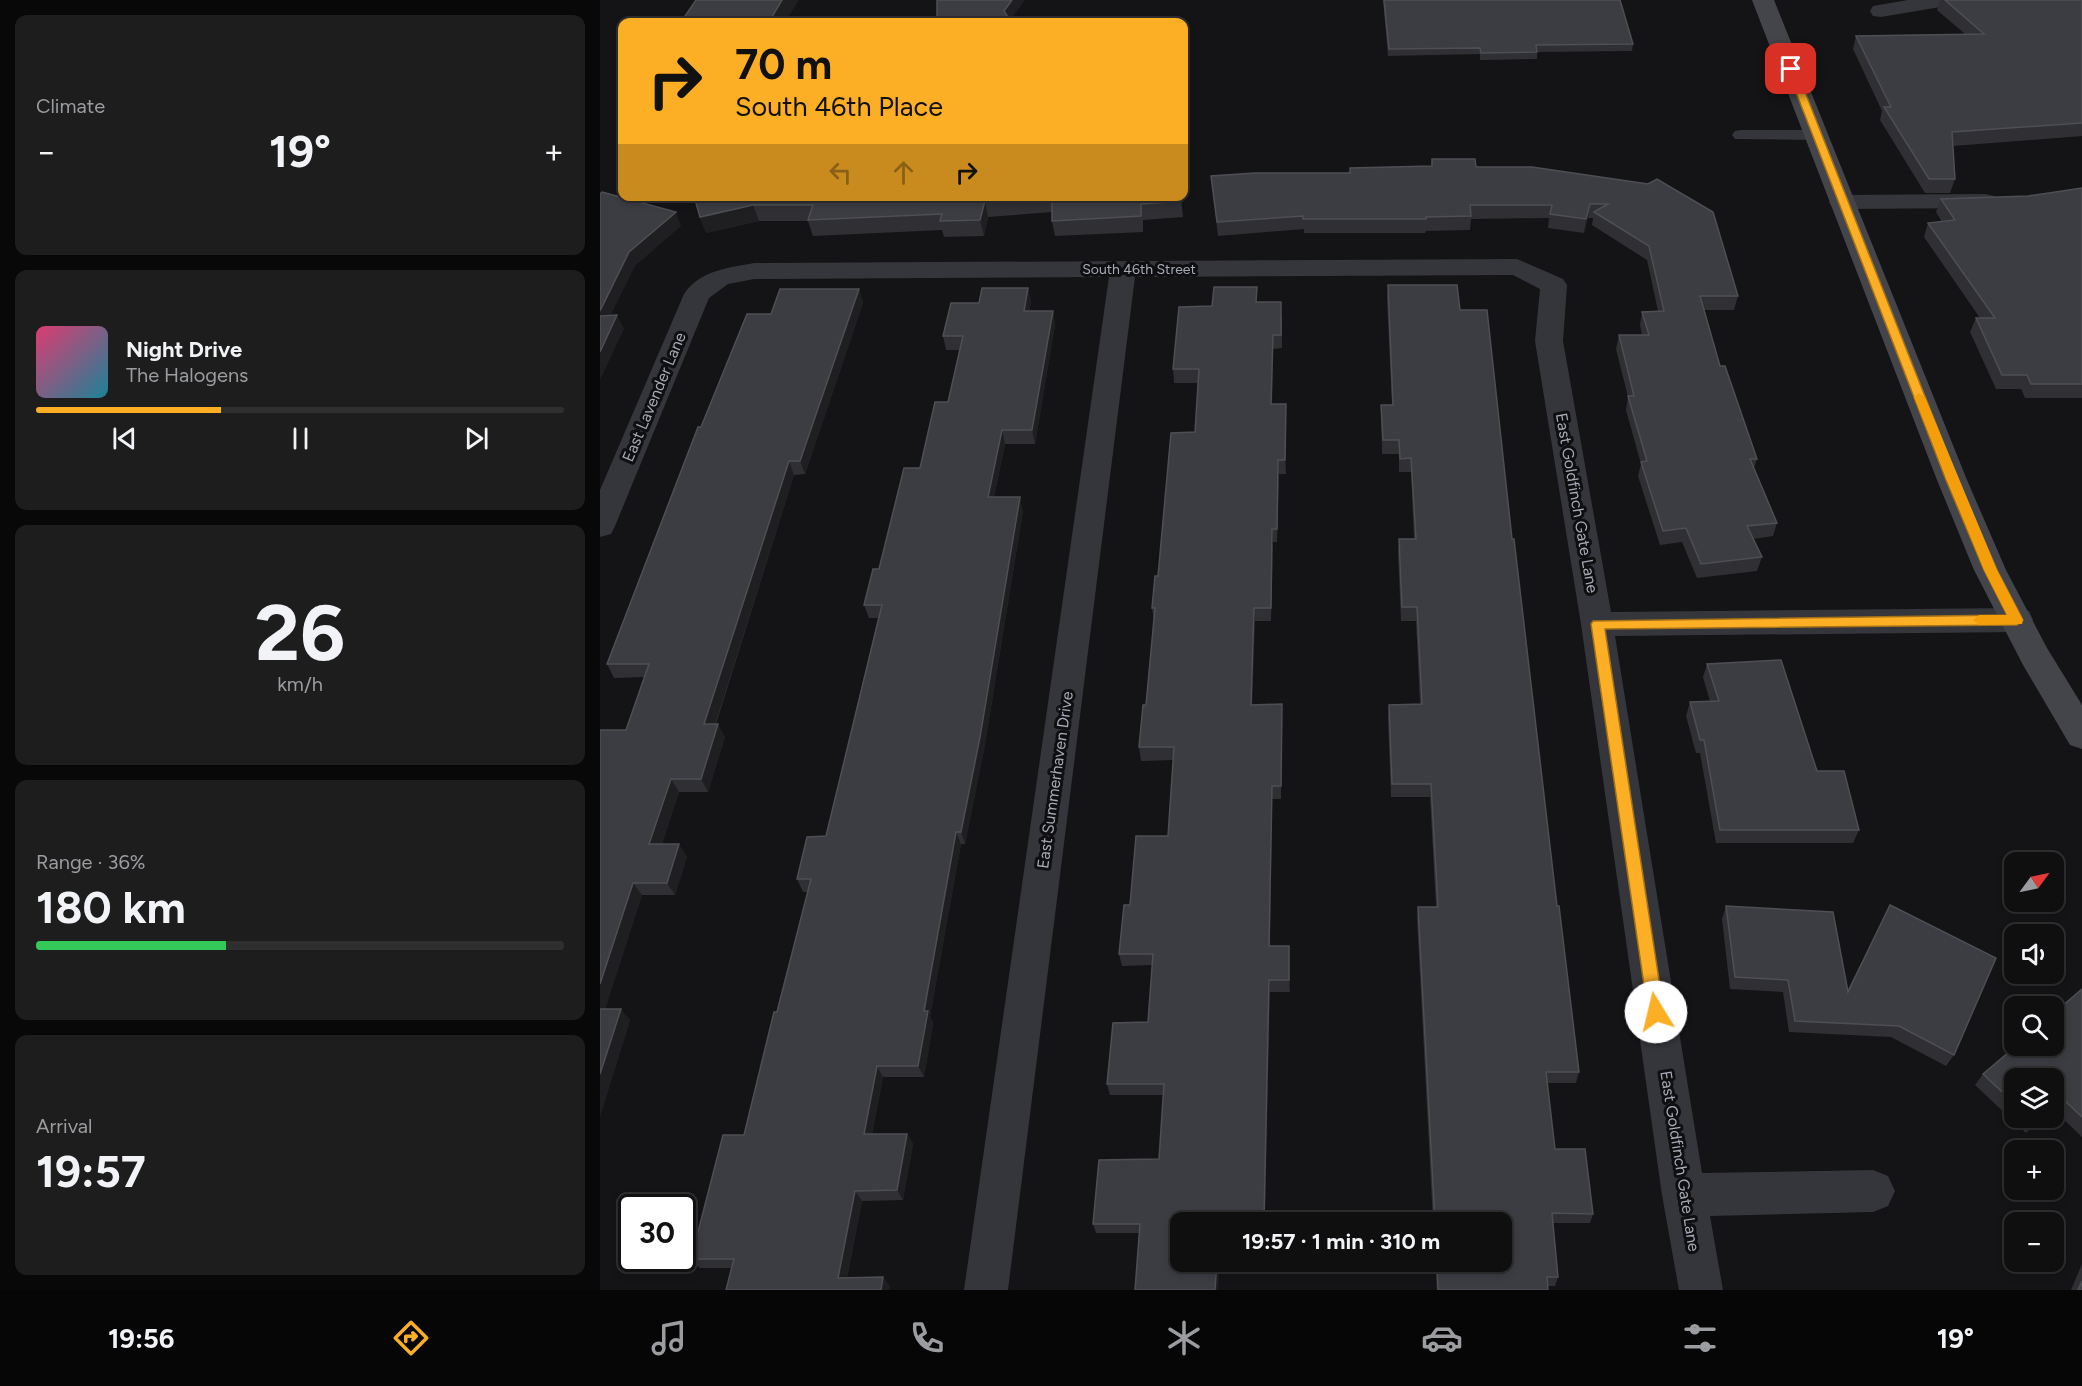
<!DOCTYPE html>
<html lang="en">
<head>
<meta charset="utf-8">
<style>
	body { margin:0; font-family:Figtree,sans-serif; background:#1d1d1e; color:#f1f3f6; height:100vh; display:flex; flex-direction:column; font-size:22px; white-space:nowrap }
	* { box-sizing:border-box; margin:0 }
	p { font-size:20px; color:#9b9c9f }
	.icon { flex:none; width:33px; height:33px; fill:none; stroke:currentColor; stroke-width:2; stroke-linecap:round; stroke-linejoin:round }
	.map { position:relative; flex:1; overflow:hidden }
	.drawer { display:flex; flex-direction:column; gap:15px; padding:15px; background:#080809; width:600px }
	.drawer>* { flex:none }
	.banner { position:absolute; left:18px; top:18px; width:570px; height:183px; border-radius:12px; box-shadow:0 3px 9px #0003,0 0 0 2px #2f2f30; background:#fcae25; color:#111; overflow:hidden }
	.needle { width:39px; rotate:57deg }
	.tools { position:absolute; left:1404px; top:852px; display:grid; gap:12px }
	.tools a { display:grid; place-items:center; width:60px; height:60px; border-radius:12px; background:#0f0f10; box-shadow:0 3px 9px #0003,0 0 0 2px #2f2f30; font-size:30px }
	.speed { position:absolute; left:18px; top:1194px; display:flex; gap:12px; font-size:30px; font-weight:700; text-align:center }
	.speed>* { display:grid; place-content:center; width:78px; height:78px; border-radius:50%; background:#0f0f10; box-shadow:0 3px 9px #0003,0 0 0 2px #2f2f30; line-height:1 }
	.speed .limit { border:3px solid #111; border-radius:9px; background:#fff; color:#111 }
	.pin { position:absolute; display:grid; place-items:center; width:51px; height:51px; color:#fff; margin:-26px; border-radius:12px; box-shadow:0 3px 9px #0006 }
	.me { position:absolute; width:66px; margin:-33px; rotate:351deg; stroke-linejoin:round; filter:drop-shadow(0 0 4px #0008) }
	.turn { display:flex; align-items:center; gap:21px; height:126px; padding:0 18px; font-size:27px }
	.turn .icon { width:78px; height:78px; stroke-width:2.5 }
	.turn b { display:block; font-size:42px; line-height:51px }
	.lanes { display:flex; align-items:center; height:57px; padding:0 18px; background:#0003; justify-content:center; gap:30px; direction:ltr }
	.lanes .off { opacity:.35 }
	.big { font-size:45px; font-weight:700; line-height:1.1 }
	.drawer .card { flex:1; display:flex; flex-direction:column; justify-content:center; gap:9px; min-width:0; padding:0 21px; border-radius:12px; background:#1d1d1e }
	.drawer .dial { align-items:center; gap:0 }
	.dial b { font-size:78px; line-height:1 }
	.song { display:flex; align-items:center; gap:18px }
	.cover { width:72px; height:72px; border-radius:9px; background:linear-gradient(135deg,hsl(340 70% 55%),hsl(190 70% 35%)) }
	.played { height:6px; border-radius:3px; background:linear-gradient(90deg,#fcae25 35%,#2f2f30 35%) }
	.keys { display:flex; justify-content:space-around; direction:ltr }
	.heat { display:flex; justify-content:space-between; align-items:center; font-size:33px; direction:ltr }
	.charge { height:9px; border-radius:4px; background:linear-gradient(90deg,#34c759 36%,#2f2f30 0) }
	.trip { position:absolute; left:570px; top:1212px; width:342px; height:60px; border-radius:12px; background:#0f0f10; box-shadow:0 3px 9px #0003,0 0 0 2px #2f2f30; font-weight:700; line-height:60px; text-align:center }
	.menu { display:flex; height:96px; justify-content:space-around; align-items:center; background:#060606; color:#9b9c9f }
	.menu .icon { width:42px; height:42px }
	.menu .current { color:#fcae25 }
	.menu b { font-size:27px; color:#f1f3f6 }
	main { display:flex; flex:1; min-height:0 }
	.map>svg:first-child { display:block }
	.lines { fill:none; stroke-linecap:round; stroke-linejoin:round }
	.lane { fill:#35363b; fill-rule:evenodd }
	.street { fill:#35363b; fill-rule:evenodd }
	.secondary { fill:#43454b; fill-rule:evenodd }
	.wall { fill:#303034 }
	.shaded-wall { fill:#1f1f22 }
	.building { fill:#3c3d42; stroke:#4d4f54; stroke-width:1.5 }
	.route { fill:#fcae25; stroke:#a47118; stroke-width:1.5 }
	.slow { fill:#f59e0b }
	.labels { text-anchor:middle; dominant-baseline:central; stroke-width:6; stroke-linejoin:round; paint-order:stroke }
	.far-street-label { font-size:14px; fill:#a5abb7; stroke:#0f0f11 }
	.street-label { font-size:16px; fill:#a5abb7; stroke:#0f0f11 }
</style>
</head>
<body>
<main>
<section class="drawer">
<div class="card"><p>Climate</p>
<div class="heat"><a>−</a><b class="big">19°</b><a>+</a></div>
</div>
<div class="card">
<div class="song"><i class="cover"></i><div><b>Night Drive</b><p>The Halogens</p></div></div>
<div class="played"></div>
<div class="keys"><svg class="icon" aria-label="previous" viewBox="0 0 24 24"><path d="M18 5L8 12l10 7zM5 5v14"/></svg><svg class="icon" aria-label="pause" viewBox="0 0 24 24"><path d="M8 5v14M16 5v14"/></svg><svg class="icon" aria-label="next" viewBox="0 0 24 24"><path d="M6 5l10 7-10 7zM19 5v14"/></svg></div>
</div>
<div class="card dial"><b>26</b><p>km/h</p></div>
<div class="card"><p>Range · 36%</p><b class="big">180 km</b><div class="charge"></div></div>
<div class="card"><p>Arrival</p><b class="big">19:57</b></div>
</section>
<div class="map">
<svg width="1482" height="1290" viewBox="0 0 1482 1290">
	<rect width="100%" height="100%" fill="#141416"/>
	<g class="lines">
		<!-- lane -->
		<path class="lane" d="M1141 130H1217L1223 131 1226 135 1223 139 1217 140 1135 139 1132 135 1135 131Z"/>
		<!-- street -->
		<g class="street">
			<path d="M1308 0H1357L1353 4 1346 6 1281 17 1273 16 1270 11 1273 6Z"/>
			<path d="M1385 194 1394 196 1397 201 1394 206 1385 208 1241 209 1232 207 1229 202 1232 197 1241 195Z"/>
			<path d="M917 259 963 279 967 285 963 341 1011 612 1417 608 1429 611 1433 620 1429 629 1417 632 1015 636 1102 1173 1273 1170 1288 1176 1295 1191 1288 1206 1273 1212 1110 1216 1123 1290H1079L1062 1195 981 624 935 341 940 289 913 275 535 277 408 1290H364L509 277 154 279 128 284 109 298 15 526 11 534 0 537V490L84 294C100 270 128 268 154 263Z"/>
		</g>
		<!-- secondary -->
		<path class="secondary" d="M1152 0H1174L1367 480 1406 570 1447 648 1482 705V749L1470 745 1423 665 1374 570 1337 480Z"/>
	</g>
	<!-- wall -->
	<g class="wall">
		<path d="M783 0H1020L1033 44 1032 51 937 52V59L880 60V54L788 56Z"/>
		<path d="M1340 0H1482V136L1353 146 1355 179 1350 193H1325L1280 120 1282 111 1253 49 1256 36 1365 34 1337 10Z"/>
		<path d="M832 159 876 167 1048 184 1138 296 1134 310H1104L1120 366 1157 459 1154 468 1177 523 1173 536 1153 539 1162 557 1157 571 1097 578 1082 542 1060 545 1038 476 1041 464 1026 410 1028 397 1016 349 1019 335H1042L1040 325 1042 312 1058 311 1047 260 992 225 993 218H988L984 233 948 228 949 218 871 219 870 230 826 231 825 233H704V229L618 236 611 176 750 173 831 166Z"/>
		<path d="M1482 188V398H1425L1421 389H1396L1370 332 1376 318H1380L1324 237 1328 223 1342 222 1336 212 1341 199 1428 196Z"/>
		<path d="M94 196H581L583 217 543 220V232L455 236 452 221V212L388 217 384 236 344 237 342 230 213 236 208 221H159L106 233 100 217Z"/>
		<path d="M788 285 860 310 912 539 957 906 979 1072 976 1083H947L955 1149 993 1214 990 1223H953L958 1277 955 1286H948V1290H837L835 1262H902V1222H833L817 919 818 907H836L830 797H791L788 718 789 705 820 704 816 621H801L798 553 799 539H814L811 472H799V454H782L781 405H792L787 299Z"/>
		<path d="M428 288 431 302 429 311H453L455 325 435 444H405L394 497 423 511 384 750 365 844H361L330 1016 333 1023 324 1077H283L272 1134H307L313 1144 303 1200 262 1201 247 1278 290 1286 289 1290H126L131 1268H100L91 1259 144 1135 208 892H203L197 879 226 836 278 618H269L264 605 348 402 360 350H346L343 336 379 303Z"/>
		<path d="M259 289 263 303 205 474 194 475 116 724 125 737 108 792H79L62 844 87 857 75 895H42L5 1009 30 1020 0 1116V730H26L44 677 14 678 7 664 101 427 171 314Z"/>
		<path d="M658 302 682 316V348L673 349 672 404H686V474H679L677 542H673L671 621H655L652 705 682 718 681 799H672L670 946H689L690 992H670L580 1222V1262H619L618 1290 539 1233H496L493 1224 559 1159 564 1095H510L507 1084 548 1022 552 965 522 966 519 954 530 905 568 836 573 760 541 761 539 747 546 705 554 622 552 608 558 576 595 432 598 383H574L573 369 612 306Z"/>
		<path d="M1107 664 1217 771 1259 830 1253 843H1116L1100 753H1096L1086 716 1090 702 1110 701 1103 677Z"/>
		<path d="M1290 905 1354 1055 1346 1066 1291 1037 1189 1032 1183 992 1130 989 1122 919 1126 906 1247 991Z"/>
		<path d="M1482 990V1137L1454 1110V1078H1414V1118H1443L1426 1133 1375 1085 1383 1074Z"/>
		<path d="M1482 1264V1290H1471Z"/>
	</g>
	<!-- shaded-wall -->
	<g class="shaded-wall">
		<path d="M182 0H199L185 22H169Z"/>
		<path d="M412 0H425L409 22 404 11Z"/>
		<path d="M385 201 388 217 384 236 380 220Z"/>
		<path d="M990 204 988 218 984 233 986 219Z"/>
		<path d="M153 205 159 221 106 233 100 217Z"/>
		<path d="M76 212 81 226 35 266 4 329 0 321V311L29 252Z"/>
		<path d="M428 288 431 302 426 325 424 311Z"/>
		<path d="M259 289 263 303 205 474 200 461Z"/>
		<path d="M453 311 455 325 435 444 432 430Z"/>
		<path d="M17 315 24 329 0 380V352Z"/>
		<path d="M673 335V349L672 418 671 404Z"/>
		<path d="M686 404V474L685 460Z"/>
		<path d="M402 430 405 444 391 511 388 497Z"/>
		<path d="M678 460 679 474 677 542V529Z"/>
		<path d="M189 461 194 475 111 737 104 724Z"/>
		<path d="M420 497 423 511 384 750 365 844 361 832Z"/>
		<path d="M672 529 673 542 671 621V608Z"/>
		<path d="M654 608 655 621 652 718 651 705Z"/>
		<path d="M118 724 125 737 108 792 101 779Z"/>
		<path d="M71 779 79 792 58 857 49 844Z"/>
		<path d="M672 786V799L670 958 669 946Z"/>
		<path d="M356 832 361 844 330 1016 333 1023 324 1077 318 1066 324 1011Z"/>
		<path d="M79 844 87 857 75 895 67 883Z"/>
		<path d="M33 883 42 895 1 1021 0 1019V984Z"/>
		<path d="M689 946 690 958V992L689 980Z"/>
		<path d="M669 980 670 992 665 1222H664Z"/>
		<path d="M21 1009 30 1020 0 1116V1074Z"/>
		<path d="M277 1066 283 1077 270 1144 264 1134Z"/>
		<path d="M1440 1118H1443L1426 1133 1435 1122Z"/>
		<path d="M307 1134 313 1144 303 1200 297 1190Z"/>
		<path d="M255 1191 262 1201 245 1287 238 1278Z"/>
		<path d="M617 1262H619L618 1290H615Z"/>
		<path d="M283 1277 290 1286 289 1290H281Z"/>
	</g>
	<!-- building -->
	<g class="building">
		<path d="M96 0H182L169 22H81Z"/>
		<path d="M337 0H412L404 11 411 22H282L302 19 337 18Z"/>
		<path d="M784 0H1020L1033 44 936 45 937 52 881 53 880 48 789 49Z"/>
		<path d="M1345 0H1482V123L1352 132 1355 179H1329L1284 107H1291L1256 36 1384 34Z"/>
		<path d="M252 18H277L279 22H229Z"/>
		<path d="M832 159H875L876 167H932L1048 184 1057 179 1113 212 1138 296H1100L1120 366H1125L1157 459H1150L1177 523 1147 526 1162 557 1101 564 1086 528 1063 531 1041 462 1047 461 1028 396H1034L1019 335H1049L1042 312 1064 311 1049 246 994 212 1008 204H990L986 219 950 214 952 205H870L871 216 826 217V219H703V216L617 222 611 176 655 173H750V168L832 166Z"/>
		<path d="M1482 188V384H1431L1427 375H1402L1376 318H1395L1328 223 1355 220 1341 199 1428 196Z"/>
		<path d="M2 192 76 212 29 252 0 311V194Z"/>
		<path d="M94 196H445L385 201 380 220 340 221 342 214 208 220 213 205H153L100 217Z"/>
		<path d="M452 196H581L582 201 541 204V216L452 221Z"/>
		<path d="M788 285H857L860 310H887L912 539H914L957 906H959L979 1072H946L955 1149H985L993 1214 952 1213 958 1277H947L948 1290H838L837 1262H902V1222H835L818 907H838L831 784H792L789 705 822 704 817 607H802L799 539H816L811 458 800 459 799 440H783L781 405H793Z"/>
		<path d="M614 287H657L656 302H681V335H673L671 404H686L685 460H678L677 529H672L671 608H654L651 705 682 704 681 786H672L669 946H689V980H669L664 1222H580V1262H617L615 1290H535L540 1224H493L499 1160 559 1159 564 1084H507L513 1023 548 1022 553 954H519L524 905H530L536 836H568L574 747H539L543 705H546L555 608H552L555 576H558L571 433 595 432 599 369H573L579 307 612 306Z"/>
		<path d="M382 288H428L424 311H453L432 430H402L388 497H420L380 737 361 832H356L324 1011H328L318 1066H277L264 1134H307L297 1190 255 1191 238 1278 283 1277 281 1290H126L134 1259H91L123 1135H144L174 1012H177L211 879H197L207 837 226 836 282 605H264L273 569H279L304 468H320L335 402H348L363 336H343L351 303H379Z"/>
		<path d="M180 289H259L200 461H189L104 724H118L101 779H71L49 844H79L67 883H33L0 984V730H26L49 664H7L98 427H101L147 314H171Z"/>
		<path d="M17 315 0 352V316Z"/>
		<path d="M1181 660 1217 771H1244L1259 830H1120L1104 740H1100L1090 702 1119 701 1107 664Z"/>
		<path d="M1290 905 1396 958 1354 1055 1299 1026 1195 1021 1188 980 1135 977 1126 906 1233 912 1248 992Z"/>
		<path d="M1482 989V1117L1462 1098 1454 1106V1078H1414V1103L1383 1074 1416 1046H1454V1013Z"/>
		<path d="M0 1009H21L0 1074Z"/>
		<path d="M1430 1118H1440L1435 1122Z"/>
		<path d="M1482 1281V1290H1478Z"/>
	</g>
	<!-- route -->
	<path class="route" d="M1191 66 1196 69 1358 480 1397 570 1423 620 1417 625 1005 629 1064 1012 1062 1018 1056 1020 1050 1018 1048 1012 991 624 993 621 1407 615 1384 570 1346 480 1187 69Z"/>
	<!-- slow -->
	<path class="slow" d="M1319 393 1325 397 1397 570 1423 620 1422 624 1379 625 1373 620 1379 615H1407L1384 570 1314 397Z"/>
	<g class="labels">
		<!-- far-street labels -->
		<g class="far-street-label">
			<text x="539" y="269">South 46th Street</text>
		</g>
		<!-- street labels -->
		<g class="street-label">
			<text transform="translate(54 397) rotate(-67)">East Lavender Lane</text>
			<text transform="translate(977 503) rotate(80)">East Goldfinch Gate Lane</text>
			<text transform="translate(455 780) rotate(-82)">East Summerhaven Drive</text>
			<text transform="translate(1080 1161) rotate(81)">East Goldfinch Gate Lane</text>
		</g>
	</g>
</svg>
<div class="tools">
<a><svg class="needle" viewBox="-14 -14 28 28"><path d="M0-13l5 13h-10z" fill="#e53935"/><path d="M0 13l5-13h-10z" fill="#9b9c9f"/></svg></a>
<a><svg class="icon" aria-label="sound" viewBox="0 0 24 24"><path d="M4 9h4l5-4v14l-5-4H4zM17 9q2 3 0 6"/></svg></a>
<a><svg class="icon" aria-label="search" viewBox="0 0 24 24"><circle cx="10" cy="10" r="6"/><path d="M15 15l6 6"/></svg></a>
<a><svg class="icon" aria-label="layers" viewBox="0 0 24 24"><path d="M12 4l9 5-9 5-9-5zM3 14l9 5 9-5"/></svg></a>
<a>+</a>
<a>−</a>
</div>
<div class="speed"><div class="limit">30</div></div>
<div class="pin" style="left:1191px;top:69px;background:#d93025"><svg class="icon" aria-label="arrive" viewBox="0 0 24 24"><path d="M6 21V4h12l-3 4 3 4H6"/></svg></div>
<svg class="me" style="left:1056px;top:1012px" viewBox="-20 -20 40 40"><circle r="19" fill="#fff"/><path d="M0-13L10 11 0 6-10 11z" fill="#fcae25"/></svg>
<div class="trip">19:57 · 1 min · 310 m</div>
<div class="banner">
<div class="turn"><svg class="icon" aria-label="right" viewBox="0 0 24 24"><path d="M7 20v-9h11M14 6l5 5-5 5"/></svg><div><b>70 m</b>South 46th Place</div></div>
<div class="lanes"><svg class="icon off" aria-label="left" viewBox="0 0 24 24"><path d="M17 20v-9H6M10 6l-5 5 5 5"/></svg><svg class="icon off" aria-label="ahead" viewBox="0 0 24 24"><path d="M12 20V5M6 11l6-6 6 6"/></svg><svg class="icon" aria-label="right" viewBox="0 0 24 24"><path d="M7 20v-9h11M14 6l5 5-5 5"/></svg></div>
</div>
</div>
</main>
<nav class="menu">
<b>19:56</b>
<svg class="icon current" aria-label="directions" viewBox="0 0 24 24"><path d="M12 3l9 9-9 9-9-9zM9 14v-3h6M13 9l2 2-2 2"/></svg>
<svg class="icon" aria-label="music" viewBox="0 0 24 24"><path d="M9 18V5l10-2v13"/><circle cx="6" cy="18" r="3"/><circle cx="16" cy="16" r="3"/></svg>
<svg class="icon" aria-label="phone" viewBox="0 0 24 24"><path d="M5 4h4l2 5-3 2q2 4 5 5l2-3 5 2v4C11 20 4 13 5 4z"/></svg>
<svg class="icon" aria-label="climate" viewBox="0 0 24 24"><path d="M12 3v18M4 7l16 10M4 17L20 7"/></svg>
<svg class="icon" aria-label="car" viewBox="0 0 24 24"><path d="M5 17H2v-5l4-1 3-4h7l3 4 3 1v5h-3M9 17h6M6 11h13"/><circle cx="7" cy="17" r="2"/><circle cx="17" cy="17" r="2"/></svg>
<svg class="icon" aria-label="filters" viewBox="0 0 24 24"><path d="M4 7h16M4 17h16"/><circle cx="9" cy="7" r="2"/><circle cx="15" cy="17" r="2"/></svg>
<b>19°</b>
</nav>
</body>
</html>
